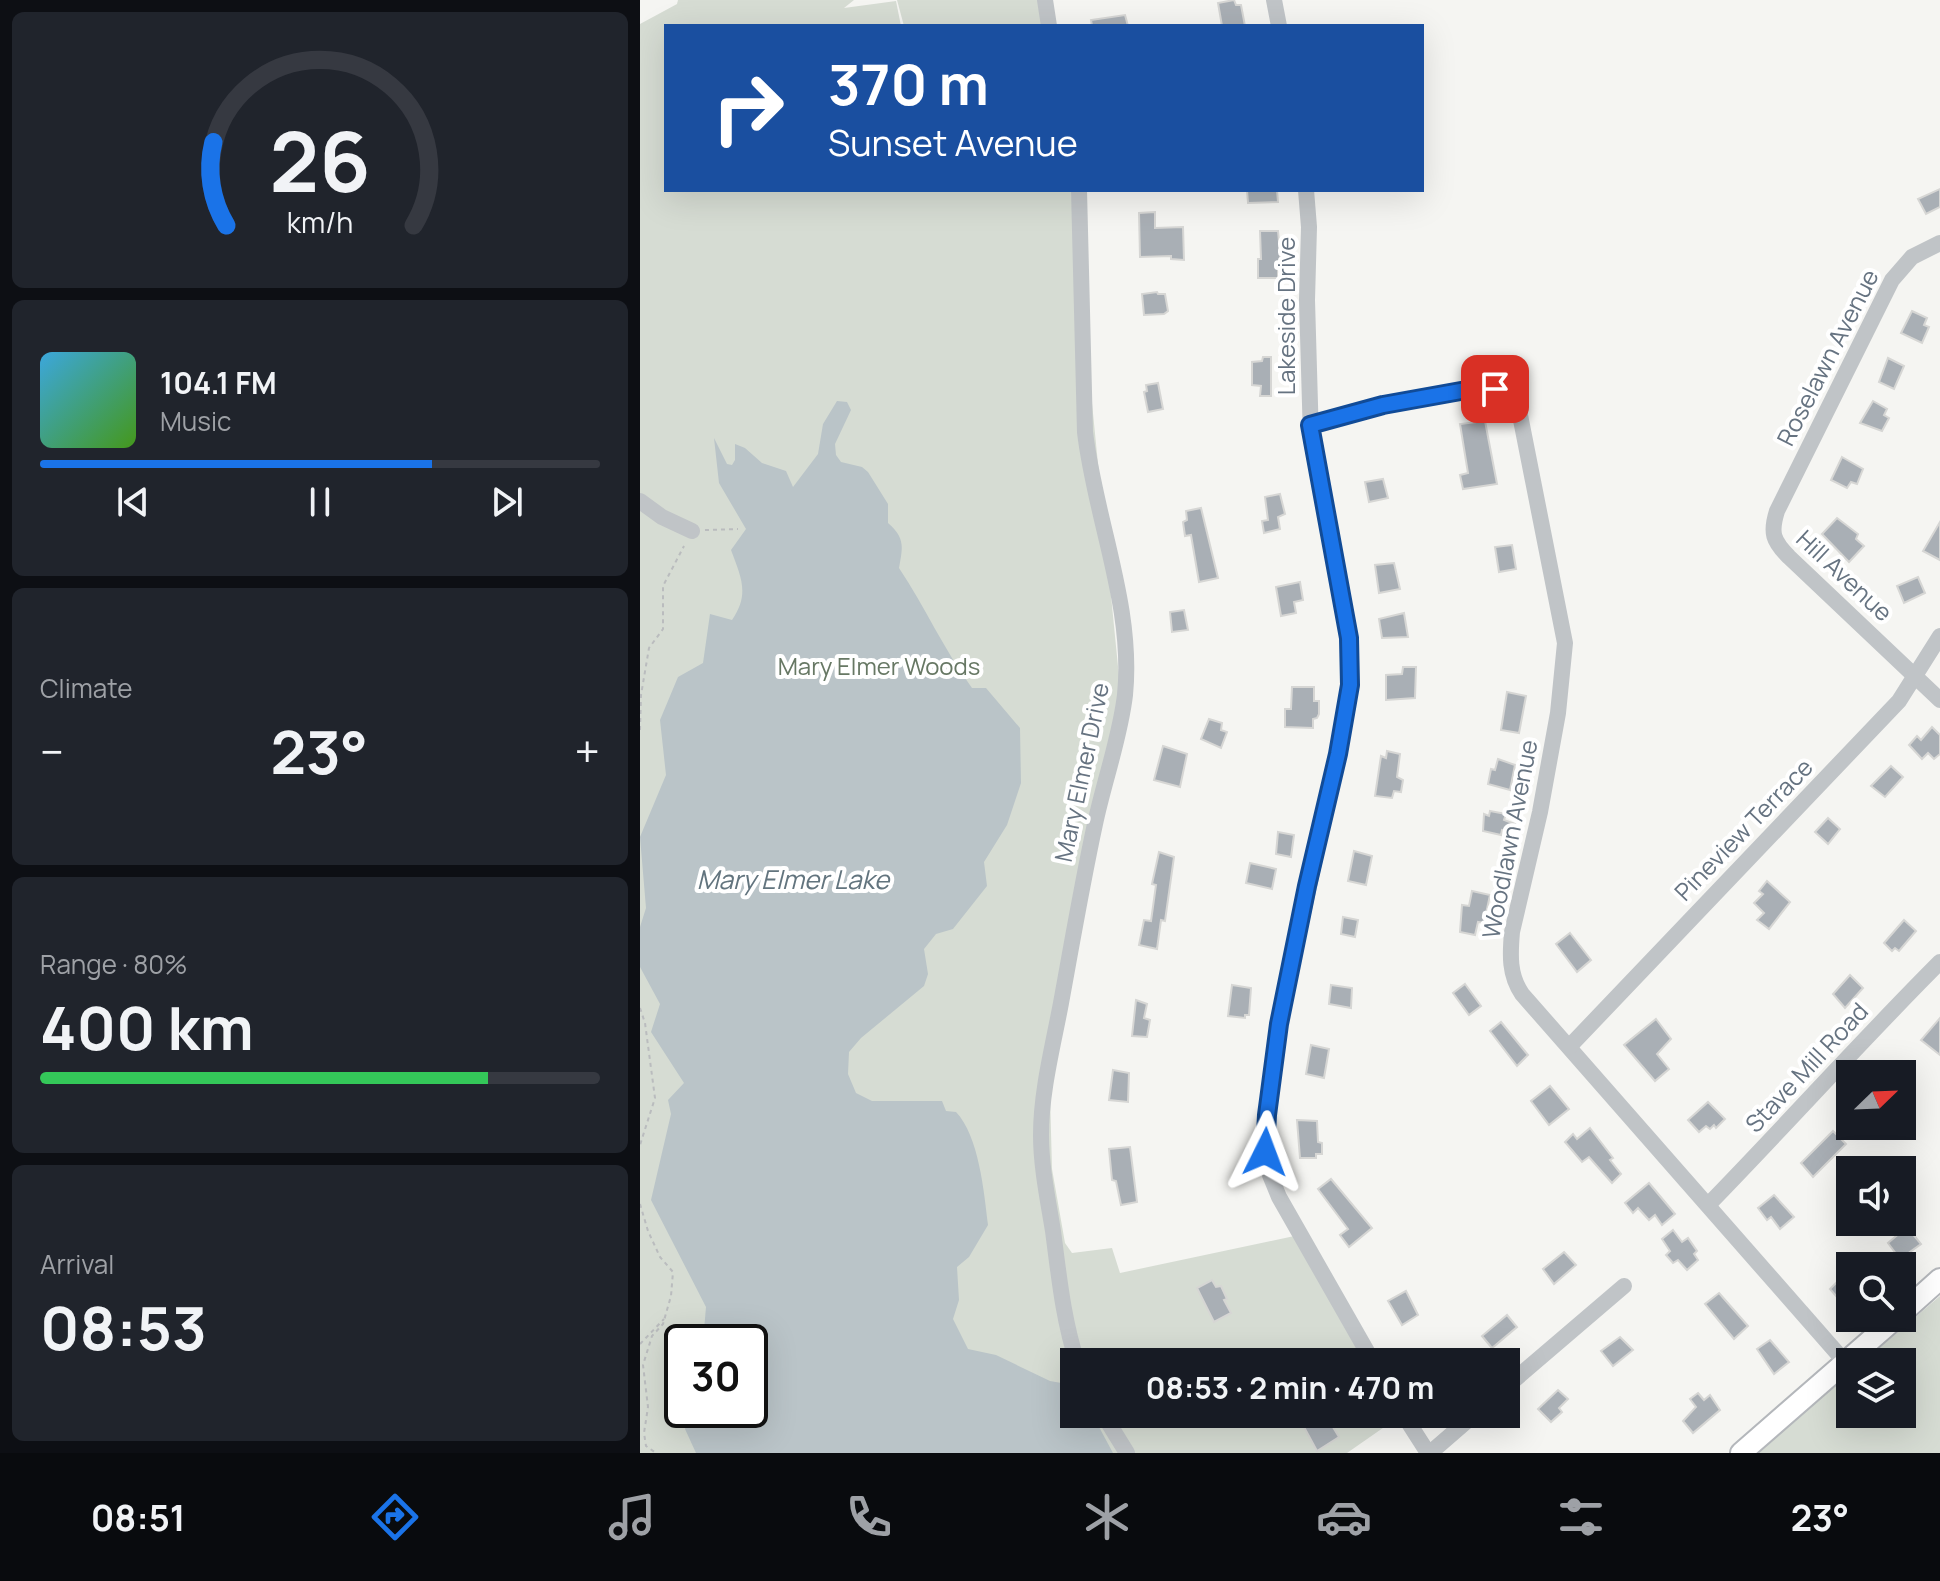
<!DOCTYPE html>
<html lang="en">
<head>
<meta charset="utf-8">
<style>
	body { margin:0; font-family:Manrope,sans-serif; background:#20242c; color:#f1f3f6; height:100vh; display:flex; flex-direction:column; font-size:30px; white-space:nowrap }
	* { box-sizing:border-box; margin:0 }
	p { font-size:26px; color:#9ea1a6 }
	.icon { flex:none; width:44px; height:44px; fill:none; stroke:currentColor; stroke-width:2; stroke-linecap:round; stroke-linejoin:round }
	.map { position:relative; flex:1; overflow:hidden }
	.details { display:flex; flex-direction:column; gap:12px; padding:12px; background:#0d0f14; width:640px }
	.details>* { flex:none }
	.top-card { position:absolute; left:24px; top:24px; width:760px; height:168px; border-radius:0px; box-shadow:0 8px 32px #0002; background:#1a4fa0; color:#fff; overflow:hidden }
	.needle { width:52px; rotate:67deg }
	.controls { position:absolute; left:1196px; top:1060px; display:grid; gap:16px }
	.controls a { display:grid; place-items:center; width:80px; height:80px; border-radius:0px; background:#171b24; box-shadow:0 8px 32px #0002; font-size:40px }
	.speed { position:absolute; left:24px; top:1324px; display:flex; gap:16px; font-size:40px; font-weight:700; text-align:center }
	.speed>* { display:grid; place-content:center; width:104px; height:104px; border-radius:50%; background:#171b24; box-shadow:0 8px 32px #0002; line-height:1 }
	.speed .limit { border:4px solid #111; border-radius:12px; background:#fff; color:#111 }
	.pin { position:absolute; display:grid; place-items:center; width:68px; height:68px; color:#fff; margin:-34px; border-radius:16px; box-shadow:0 4px 12px #0006 }
	.me { position:absolute; width:88px; margin:-44px; rotate:3deg; stroke-linejoin:round; filter:drop-shadow(0 0 6px #0008) }
	.turn { display:flex; align-items:center; gap:28px; height:168px; padding:0 32px; font-size:36px }
	.turn .icon { width:104px; height:104px; stroke-width:2.5 }
	.turn b { display:block; font-size:56px; line-height:68px }
	.big { font-size:60px; font-weight:700; line-height:1.1 }
	.details .card { flex:1; display:flex; flex-direction:column; justify-content:center; gap:12px; min-width:0; padding:0 28px; border-radius:12px; background:#20242c }
	.details .dial { align-items:center; gap:0 }
	.dial svg { height:208px; overflow:visible; fill:none; stroke:#363941; stroke-width:7; stroke-linecap:round; text-anchor:middle }
	.dial text { fill:#f1f3f6; stroke:none }
	.song { display:flex; align-items:center; gap:24px }
	.cover { width:96px; height:96px; border-radius:12px; background:linear-gradient(135deg,hsl(200 70% 55%),hsl(100 70% 35%)) }
	.played { height:8px; border-radius:4px; background:linear-gradient(90deg,#1a73e8 70%,#363941 70%) }
	.keys { display:flex; justify-content:space-around; direction:ltr }
	.heat { display:flex; justify-content:space-between; align-items:center; font-size:44px; direction:ltr }
	.charge { height:12px; border-radius:6px; background:linear-gradient(90deg,#34c759 80%,#363941 0) }
	.trip { position:absolute; left:420px; top:1348px; width:460px; height:80px; border-radius:0px; background:#171b24; box-shadow:0 8px 32px #0002; font-weight:700; line-height:80px; text-align:center }
	.dock { display:flex; height:128px; justify-content:space-around; align-items:center; background:#090b0e; color:#9ea1a6 }
	.dock .icon { width:56px; height:56px }
	.dock .on { color:#1a73e8 }
	.dock b { font-size:36px; color:#f1f3f6 }
	main { display:flex; flex:1; min-height:0 }
	.map>svg:first-child { display:block }
	.green { fill:#d6dcd3; fill-rule:evenodd }
	.water { fill:#bac4c8 }
	.building { fill:#a9afb5; stroke:#d6d6d4; stroke-width:2 }
	.lines { fill:none; stroke-linecap:round; stroke-linejoin:round }
	.major-casing { stroke:#b4b7bb; stroke-width:24 }
	.path { stroke:#babcbe; stroke-width:2; stroke-dasharray:4 4; stroke-linecap:butt }
	.minor { stroke:#c0c4c7; stroke-width:16 }
	.major { stroke:#fff; stroke-width:20 }
	.route-casing { stroke:#114b97; stroke-width:20 }
	.route { stroke:#1a73e8; stroke-width:14 }
	.labels { text-anchor:middle; dominant-baseline:central; stroke-width:8; stroke-linejoin:round; paint-order:stroke }
	.street-label { font-size:24px; fill:#667381; stroke:#fff }
	.park-label { font-size:24px; fill:#677864; stroke:#fff }
	.water-label { font-size:26px; font-style:italic; fill:#62747e; stroke:#fff }
</style>
</head>
<body>
<main>
<section class="details">
<div class="card dial"><svg viewBox="0 0 100 80">
<path d="M14 69A42 42 0 1 1 86 69"/>
<path d="M14 69A42 42 0 0 1 9 37" stroke="#1a73e8"/>
<text x="50" y="56" font-size="32" font-weight="700">26</text>
<text x="50" y="72" font-size="11">km/h</text>
</svg></div>
<div class="card">
<div class="song"><i class="cover"></i><div><b>104.1 FM</b><p>Music</p></div></div>
<div class="played"></div>
<div class="keys"><svg class="icon" aria-label="previous" viewBox="0 0 24 24"><path d="M18 5L8 12l10 7zM5 5v14"/></svg><svg class="icon" aria-label="pause" viewBox="0 0 24 24"><path d="M8 5v14M16 5v14"/></svg><svg class="icon" aria-label="next" viewBox="0 0 24 24"><path d="M6 5l10 7-10 7zM19 5v14"/></svg></div>
</div>
<div class="card"><p>Climate</p>
<div class="heat"><a>−</a><b class="big">23°</b><a>+</a></div>
</div>
<div class="card"><p>Range · 80%</p><b class="big">400 km</b><div class="charge"></div></div>
<div class="card"><p>Arrival</p><b class="big">08:53</b></div>
</section>
<div class="map">
<svg width="1300" height="1453" viewBox="0 0 1300 1453">
	<rect width="100%" height="100%" fill="#f5f5f2"/>
	<!-- green -->
	<g class="green">
		<path d="M38 0H214L204 8 256 1 261 26H26V190H431L481 697 409 1057 412 1169 425 1243 432 1253 472 1248 480 1273 659 1235 735 1362H434V1414H763L707 1453H0V24L37 4ZM42 1342H110V1410H42Z"/>
		<path d="M257 0H410L413 26H264Z"/>
		<path d="M1300 1296V1453H1116L1210 1373V1414H1262V1362H1223Z"/>
	</g>
	<!-- water -->
	<path class="water" d="M197 401 207 402 211 410 195 444 196 455 201 462 222 467 228 472 248 504V523C265 538 263 546 259 568 285 607 304 650 332 688H346L380 728 381 783 367 825 344 862 347 886 313 929 296 934 284 949 288 974 284 986 221 1038 209 1052 208 1074 216 1093 232 1101H302L306 1111 316 1112C339 1136 344 1192 348 1225L329 1257 317 1267 319 1300 313 1319 328 1349 356 1355 410 1381 427 1384 434 1394V1414H452L473 1453H56L45 1429 49 1410H110V1342H63L66 1307 11 1200 31 1114 28 1100 44 1083 11 1032 20 1004 0 967V927L6 908 0 837 26 775 20 720 38 677 63 663 70 614 92 620C110 594 101 577 91 550L106 529 79 483 74 438 87 464 92 465 95 460V444L105 448 122 463 146 471 153 487 178 454 183 424Z"/>
	<!-- building -->
	<g class="building">
		<path d="M594 0 596 5H601L605 26H582L578 3Z"/>
		<path d="M485 15 488 26H452L451 20Z"/>
		<path d="M1300 189V207L1286 214 1278 199Z"/>
		<path d="M607 190H637L638 202 608 203Z"/>
		<path d="M515 212V228L543 227 544 260 531 259V256L500 257 499 213Z"/>
		<path d="M620 231H638L641 263 638 264V278H618V259H621Z"/>
		<path d="M517 292 518 294H525L528 311 524 314 504 315 502 294Z"/>
		<path d="M1272 311 1287 318 1284 325 1289 327 1282 343 1261 333Z"/>
		<path d="M623 357H631V396H620L621 386 612 385V362L622 361Z"/>
		<path d="M1248 358 1264 366 1254 389 1239 382Z"/>
		<path d="M518 383 523 409 508 412 504 392 507 391 506 385Z"/>
		<path d="M1233 401 1247 409 1244 415 1249 418 1242 431 1220 423Z"/>
		<path d="M845 421 857 484 823 489 820 475 828 473 820 424Z"/>
		<path d="M1202 457 1223 469 1217 484 1211 482 1207 488 1191 480Z"/>
		<path d="M743 479 748 498 729 502 725 482Z"/>
		<path d="M640 494 645 514 638 517 640 529 624 533 622 521 628 520 625 497Z"/>
		<path d="M561 508 578 578 559 582 551 535 545 536 543 522 547 520 546 511Z"/>
		<path d="M1197 518 1218 534 1216 539 1224 546 1209 562 1182 534Z"/>
		<path d="M1300 522V560L1283 551Z"/>
		<path d="M872 545 876 569 859 572 855 547Z"/>
		<path d="M754 563 760 589 739 593 735 565Z"/>
		<path d="M1278 577 1285 593 1264 603 1257 586Z"/>
		<path d="M660 582 663 600 654 602 656 613 641 616 636 587Z"/>
		<path d="M544 610 548 630 532 632 530 612Z"/>
		<path d="M764 613 768 637 742 638 739 619Z"/>
		<path d="M763 667H776L775 698 746 700V675L762 674Z"/>
		<path d="M652 687H674V701H679V714L677 718 673 719V728L645 727V709H651Z"/>
		<path d="M867 692 886 696 879 733 861 730Z"/>
		<path d="M569 719 582 723 581 730 587 732 581 748 561 739Z"/>
		<path d="M1292 727 1300 735V754L1294 759 1288 753 1282 759 1269 745 1277 736 1281 740Z"/>
		<path d="M523 746 547 754 540 787 514 780Z"/>
		<path d="M747 751 760 754 757 777 763 780 761 792 754 791 752 798 735 796 741 756 746 758Z"/>
		<path d="M858 759 875 765 870 790 848 784 851 769 855 770Z"/>
		<path d="M1251 766 1263 777 1245 797 1231 786Z"/>
		<path d="M850 811 866 814 864 820 875 824 873 833 862 830 861 835 843 831 844 814 849 816Z"/>
		<path d="M1188 818 1200 829 1188 844 1175 832Z"/>
		<path d="M638 832 654 835 651 857 636 854Z"/>
		<path d="M714 851 732 856 726 885 708 881Z"/>
		<path d="M519 852 534 857 525 921 521 920 517 949 499 945 504 920 511 921 516 885 512 884Z"/>
		<path d="M610 863 636 869 632 889 606 883Z"/>
		<path d="M1127 881 1150 902 1129 929 1117 920 1124 913 1114 903 1123 894 1119 891Z"/>
		<path d="M832 891 850 895 844 923 838 922 835 935 820 932 822 905 829 906Z"/>
		<path d="M703 917 718 920 715 937 701 934Z"/>
		<path d="M1264 920 1276 931 1259 951 1255 948 1252 951 1244 943Z"/>
		<path d="M930 933 951 960 937 972 916 944Z"/>
		<path d="M1210 975 1223 988 1205 1008 1193 994Z"/>
		<path d="M825 984 841 1006 829 1015 813 993Z"/>
		<path d="M592 985 611 988 609 1015H605V1018L588 1016Z"/>
		<path d="M691 985 712 988 711 1008 689 1004Z"/>
		<path d="M496 1000 507 1004 504 1018 510 1020 507 1037 492 1036Z"/>
		<path d="M1300 1018V1055L1281 1040Z"/>
		<path d="M1016 1019 1031 1039 1017 1054 1029 1069 1015 1081 984 1045Z"/>
		<path d="M861 1022 888 1055 877 1066 850 1031Z"/>
		<path d="M671 1045 689 1049 684 1078 666 1074Z"/>
		<path d="M473 1070 489 1073 488 1102 469 1100Z"/>
		<path d="M910 1086 929 1109 909 1125 891 1101Z"/>
		<path d="M1068 1102 1085 1119 1076 1128 1074 1125 1070 1129 1066 1126 1059 1132 1048 1120Z"/>
		<path d="M657 1120 677 1121 678 1142 682 1143V1154H676V1158H660Z"/>
		<path d="M950 1128 973 1158 970 1160 981 1174 972 1183 949 1157 942 1162 925 1142 933 1134 937 1139Z"/>
		<path d="M1193 1131 1206 1144 1173 1177 1161 1163Z"/>
		<path d="M490 1147 497 1202 481 1205 476 1181 472 1180 469 1149Z"/>
		<path d="M691 1179 732 1228 709 1247 700 1235 708 1229 678 1189Z"/>
		<path d="M1009 1183 1035 1214 1022 1225 1015 1215 1009 1220 998 1208 993 1213 985 1203Z"/>
		<path d="M1134 1195 1154 1217 1140 1229 1131 1217 1127 1220 1118 1208Z"/>
		<path d="M1267 1227 1281 1244 1260 1259 1248 1243Z"/>
		<path d="M1033 1230 1042 1242 1048 1238 1057 1251 1054 1254 1058 1260 1047 1270 1038 1260 1033 1263 1026 1255 1030 1251 1022 1239Z"/>
		<path d="M924 1252 936 1265 914 1284 903 1269Z"/>
		<path d="M1203 1276 1210 1284V1312L1190 1289Z"/>
		<path d="M572 1280 576 1287 581 1286 587 1299 584 1300 591 1313 574 1322 557 1288Z"/>
		<path d="M766 1291 778 1315 762 1325 748 1301Z"/>
		<path d="M1079 1293 1108 1326 1094 1339 1065 1304Z"/>
		<path d="M867 1315 877 1327 852 1348 842 1336Z"/>
		<path d="M980 1337 993 1350 973 1366 961 1351Z"/>
		<path d="M1130 1340 1149 1362 1134 1374 1117 1349Z"/>
		<path d="M918 1390 928 1399 919 1408 922 1412 911 1422 898 1409Z"/>
		<path d="M1058 1393 1064 1400 1070 1395 1080 1410 1053 1433 1043 1421 1056 1407 1050 1399Z"/>
		<path d="M657 1414H685L699 1437 677 1451Z"/>
	</g>
	<g class="lines">
		<!-- major casing -->
		<g class="major-casing">
			<g id="major">
				<path d="M1262 1313 1300 1279"/>
				<path d="M1101 1453 1256 1318"/>
			</g>
		</g>
		<!-- path -->
		<g class="path">
			<path d="M65 530 98 529"/>
			<path d="M0 730 1 695 9 648 23 629V586L44 546"/>
			<path d="M0 1008 5 1023 15 1098 0 1145"/>
			<path d="M0 1204 8 1231 20 1257 33 1272 31 1296 23 1324 12 1336 3 1365 8 1407 4 1433 6 1446 16 1453"/>
			<path d="M0 1344 24 1319"/>
		</g>
		<!-- minor -->
		<g class="minor">
			<path d="M405 0 409 26"/>
			<path d="M634 0 639 26"/>
			<path d="M666 190 669 227 667 300 671 439 703 605 711 664 707 711 639 1024 627 1115 625 1152 630 1175 639 1197 733 1362"/>
			<path d="M1300 243 1272 257 1252 280 1137 511C1130 533 1133 541 1149 557L1300 700"/>
			<path d="M670 425 743 405 843 387 855 389 872 396 880 415 925 643 918 713 900 812 872 932C870 955 869 975 882 994L1205 1362"/>
			<path d="M0 501 22 517 52 531"/>
			<path d="M929 1047 1259 701 1300 636"/>
			<path d="M1068 1205C1146 1125 1221 1041 1300 962"/>
			<path d="M437 1362C423 1319 419 1276 413 1231 408 1200 401 1167 401 1135 401 1091 413 1046 421 1003 432 943 442 884 455 824 464 781 480 738 485 695 494 606 455 519 445 432L439 190"/>
			<path d="M866 1387 984 1286"/>
			<path d="M463 1414 487 1453"/>
			<path d="M763 1414 788 1453"/>
			<path d="M790 1453 835 1414"/>
		</g>
		<!-- major -->
		<use href="#major" class="major"/>
	</g>
	<g class="lines">
		<!-- route casing -->
		<g class="route-casing">
			<path id="route" d="M625 1152 627 1115 639 1024 667 886 698 754 710 685 709 638 670 425 743 405 843 387 855 389"/>
		</g>
		<!-- route -->
		<use href="#route" class="route"/>
	</g>
	<g class="labels">
		<!-- street labels -->
		<g class="street-label">
			<text transform="translate(645 316) rotate(-90)">Lakeside Drive</text>
			<text transform="translate(1187 357) rotate(-63)">Roselawn Avenue</text>
			<text transform="translate(1205 575) rotate(43)">Hill Avenue</text>
			<text transform="translate(441 772) rotate(-78)">Mary Elmer Drive</text>
			<text transform="translate(1103 829) rotate(-46)">Pineview Terrace</text>
			<text transform="translate(869 839) rotate(-79)">Woodlawn Avenue</text>
			<text transform="translate(1166 1067) rotate(-47)">Stave Mill Road</text>
		</g>
		<!-- park labels -->
		<g class="park-label">
			<text x="239" y="665">Mary Elmer Woods</text>
		</g>
		<!-- water labels -->
		<g class="water-label">
			<text x="153" y="879">Mary Elmer Lake</text>
		</g>
	</g>
</svg>
<div class="controls">
<a><svg class="needle" viewBox="-14 -14 28 28"><path d="M0-13l5 13h-10z" fill="#e53935"/><path d="M0 13l5-13h-10z" fill="#9ea1a6"/></svg></a>
<a><svg class="icon" aria-label="sound" viewBox="0 0 24 24"><path d="M4 9h4l5-4v14l-5-4H4zM17 9q2 3 0 6"/></svg></a>
<a><svg class="icon" aria-label="search" viewBox="0 0 24 24"><circle cx="10" cy="10" r="6"/><path d="M15 15l6 6"/></svg></a>
<a><svg class="icon" aria-label="layers" viewBox="0 0 24 24"><path d="M12 4l9 5-9 5-9-5zM3 14l9 5 9-5"/></svg></a>
</div>
<div class="speed"><div class="limit">30</div></div>
<div class="pin" style="left:855px;top:389px;background:#d93025"><svg class="icon" aria-label="arrive" viewBox="0 0 24 24"><path d="M6 21V4h12l-3 4 3 4H6"/></svg></div>
<svg class="me" style="left:625px;top:1152px" viewBox="-20 -20 40 40"><path d="M0-17L14 15 0 8-14 15z" fill="#1a73e8" stroke="#fff" stroke-width="4"/></svg>
<div class="trip">08:53 · 2 min · 470 m</div>
<div class="top-card">
<div class="turn"><svg class="icon" aria-label="right" viewBox="0 0 24 24"><path d="M7 20v-9h11M14 6l5 5-5 5"/></svg><div><b>370 m</b>Sunset Avenue</div></div>
</div>
</div>
</main>
<nav class="dock">
<b>08:51</b>
<svg class="icon on" aria-label="directions" viewBox="0 0 24 24"><path d="M12 3l9 9-9 9-9-9zM9 14v-3h6M13 9l2 2-2 2"/></svg>
<svg class="icon" aria-label="music" viewBox="0 0 24 24"><path d="M9 18V5l10-2v13"/><circle cx="6" cy="18" r="3"/><circle cx="16" cy="16" r="3"/></svg>
<svg class="icon" aria-label="phone" viewBox="0 0 24 24"><path d="M5 4h4l2 5-3 2q2 4 5 5l2-3 5 2v4C11 20 4 13 5 4z"/></svg>
<svg class="icon" aria-label="climate" viewBox="0 0 24 24"><path d="M12 3v18M4 7l16 10M4 17L20 7"/></svg>
<svg class="icon" aria-label="car" viewBox="0 0 24 24"><path d="M5 17H2v-5l4-1 3-4h7l3 4 3 1v5h-3M9 17h6M6 11h13"/><circle cx="7" cy="17" r="2"/><circle cx="17" cy="17" r="2"/></svg>
<svg class="icon" aria-label="filters" viewBox="0 0 24 24"><path d="M4 7h16M4 17h16"/><circle cx="9" cy="7" r="2"/><circle cx="15" cy="17" r="2"/></svg>
<b>23°</b>
</nav>
</body>
</html>
